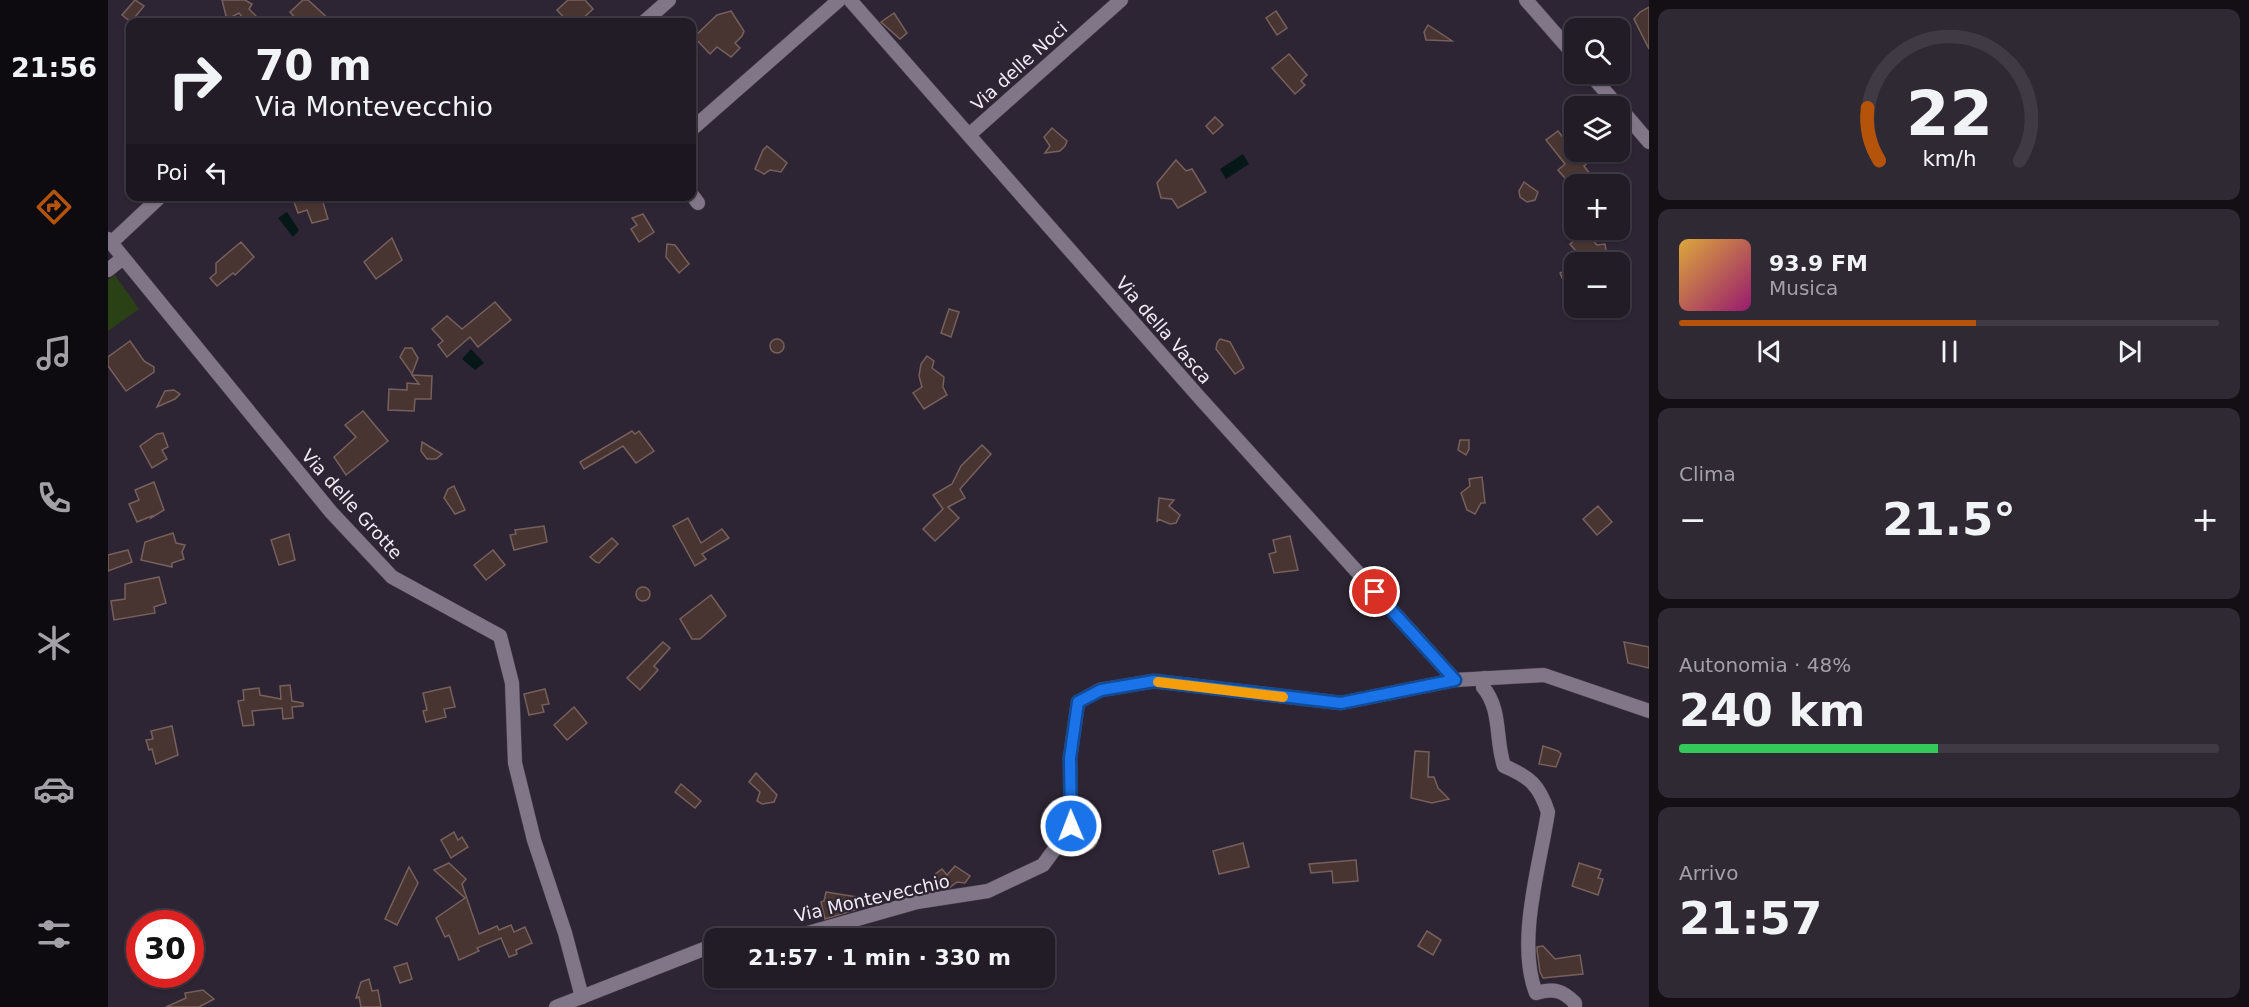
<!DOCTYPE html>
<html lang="it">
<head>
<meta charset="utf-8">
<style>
	body { margin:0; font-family:"DejaVu Sans",sans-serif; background:#2e2933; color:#f1f3f6; height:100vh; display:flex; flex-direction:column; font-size:22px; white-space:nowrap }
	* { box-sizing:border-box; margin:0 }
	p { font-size:20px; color:#a2a1a7 }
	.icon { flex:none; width:33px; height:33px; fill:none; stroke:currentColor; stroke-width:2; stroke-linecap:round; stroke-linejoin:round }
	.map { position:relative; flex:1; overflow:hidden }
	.details { display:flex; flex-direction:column; gap:9px; padding:9px; background:#130f15; width:600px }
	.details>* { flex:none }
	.guide { position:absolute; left:18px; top:18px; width:570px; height:183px; border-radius:12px; box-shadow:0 2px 4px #0004,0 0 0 2px #3f3a44; background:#221c27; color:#f1f3f6; overflow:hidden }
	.buttons { position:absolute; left:1456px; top:18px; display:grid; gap:12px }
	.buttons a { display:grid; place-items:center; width:66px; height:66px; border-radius:12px; background:#221c27; box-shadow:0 2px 4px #0004,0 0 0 2px #3f3a44; font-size:30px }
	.speed { position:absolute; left:18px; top:910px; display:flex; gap:12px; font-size:30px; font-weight:700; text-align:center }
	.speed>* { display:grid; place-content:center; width:78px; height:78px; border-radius:50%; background:#221c27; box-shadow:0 2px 4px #0004,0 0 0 2px #3f3a44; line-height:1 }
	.speed .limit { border:9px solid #d22; background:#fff; color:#111 }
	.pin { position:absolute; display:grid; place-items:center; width:51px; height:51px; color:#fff; margin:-26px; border:3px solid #fff; border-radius:50%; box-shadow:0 2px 6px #0007 }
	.me { position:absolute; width:66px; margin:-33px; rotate:359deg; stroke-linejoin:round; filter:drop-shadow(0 0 4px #0008) }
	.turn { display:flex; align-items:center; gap:21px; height:126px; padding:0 30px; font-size:27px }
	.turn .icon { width:78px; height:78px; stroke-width:2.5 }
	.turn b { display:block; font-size:42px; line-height:51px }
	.then { display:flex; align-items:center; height:57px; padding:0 30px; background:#0003; gap:12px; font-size:22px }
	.big { font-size:45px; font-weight:800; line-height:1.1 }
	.details .tile { flex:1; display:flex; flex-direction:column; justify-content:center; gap:9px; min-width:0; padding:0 21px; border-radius:12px; background:#2e2933 }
	.details .dial { align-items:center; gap:0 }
	.dial svg { height:156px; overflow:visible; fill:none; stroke:#3f3a44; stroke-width:7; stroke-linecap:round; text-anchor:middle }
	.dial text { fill:#f1f3f6; stroke:none }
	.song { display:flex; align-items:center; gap:18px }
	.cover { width:72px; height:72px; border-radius:9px; background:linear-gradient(135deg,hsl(40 70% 55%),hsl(320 70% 35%)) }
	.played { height:6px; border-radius:3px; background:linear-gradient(90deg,#b45309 55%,#3f3a44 55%) }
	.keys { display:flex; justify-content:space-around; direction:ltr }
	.heat { display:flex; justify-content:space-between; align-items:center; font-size:33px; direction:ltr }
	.charge { height:9px; border-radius:4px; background:linear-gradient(90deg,#34c759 48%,#3f3a44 0) }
	.trip { position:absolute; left:596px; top:928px; width:351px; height:60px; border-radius:12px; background:#221c27; box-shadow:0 2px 4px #0004,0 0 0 2px #3f3a44; font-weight:800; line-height:60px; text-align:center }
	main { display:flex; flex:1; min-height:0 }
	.menu { display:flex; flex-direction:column; width:108px; justify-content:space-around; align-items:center; background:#0e0b10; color:#a2a1a7 }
	.menu .icon { width:42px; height:42px }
	.menu .on { color:#b45309 }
	.menu b { font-size:27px; color:#f1f3f6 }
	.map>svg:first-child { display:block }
	.green { fill:#2a4115 }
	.water { fill:#061718 }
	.building { fill:#483531; stroke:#76605c; stroke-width:1.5 }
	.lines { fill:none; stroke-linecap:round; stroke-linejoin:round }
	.minor-casing { stroke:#4a4350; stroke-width:15 }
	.minor { stroke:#807687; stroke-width:14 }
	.route-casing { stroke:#114b97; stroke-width:15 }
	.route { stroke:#1a73e8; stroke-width:10 }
	.slow { stroke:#f59e0b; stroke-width:10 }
	.labels { text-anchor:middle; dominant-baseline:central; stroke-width:4.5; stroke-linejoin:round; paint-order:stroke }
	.street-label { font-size:18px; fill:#f0eaf4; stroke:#2e2534 }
</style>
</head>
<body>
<main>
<nav class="menu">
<b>21:56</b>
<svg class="icon on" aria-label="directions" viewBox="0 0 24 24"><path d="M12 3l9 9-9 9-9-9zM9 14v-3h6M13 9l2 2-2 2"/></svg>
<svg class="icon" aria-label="music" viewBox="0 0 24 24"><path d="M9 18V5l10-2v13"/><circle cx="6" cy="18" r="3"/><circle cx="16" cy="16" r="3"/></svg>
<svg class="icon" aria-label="phone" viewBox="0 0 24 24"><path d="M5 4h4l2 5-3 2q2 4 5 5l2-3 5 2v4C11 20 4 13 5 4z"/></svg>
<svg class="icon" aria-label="climate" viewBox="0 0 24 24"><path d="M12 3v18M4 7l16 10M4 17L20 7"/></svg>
<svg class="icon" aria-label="car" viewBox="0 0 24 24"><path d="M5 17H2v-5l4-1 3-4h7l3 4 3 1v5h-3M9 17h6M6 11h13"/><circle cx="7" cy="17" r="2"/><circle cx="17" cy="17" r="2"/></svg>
<svg class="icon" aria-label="filters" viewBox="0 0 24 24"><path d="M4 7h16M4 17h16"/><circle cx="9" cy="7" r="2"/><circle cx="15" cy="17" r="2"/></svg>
</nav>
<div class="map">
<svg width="1541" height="1007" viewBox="0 0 1541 1007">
	<rect width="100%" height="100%" fill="#2e2534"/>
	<!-- green -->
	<path class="green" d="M7 275 31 309 0 331V280Z"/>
	<!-- water -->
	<g class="water">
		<path d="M1135 154 1141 164 1118 179 1112 169Z"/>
		<path d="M179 212 191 230 185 237 170 218Z"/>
		<path d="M363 349 376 363 367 370 354 359Z"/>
	</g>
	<!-- building -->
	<g class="building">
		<path d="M27 0 36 6 23 22 14 15Z"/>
		<path d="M114 0H137L144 4 141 9 151 19 138 22 131 13 122 18 118 16Z"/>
		<path d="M195 0H200L224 22H191L182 12Z"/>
		<path d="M460 0H477L485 9 471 22H460L449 10Z"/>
		<path d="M1541 7V49L1526 19 1532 12Z"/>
		<path d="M623 11 636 31 634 36 627 43 632 48 623 57 609 47 602 54 586 37 609 15Z"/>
		<path d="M1168 11 1179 28 1169 35 1158 18Z"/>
		<path d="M786 13 799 33 792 39 773 22Z"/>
		<path d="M1320 25 1344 41 1318 40 1316 32Z"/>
		<path d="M1181 54 1199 75 1193 81 1197 85 1187 94 1164 68Z"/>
		<path d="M1107 117 1115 125 1105 134 1098 126Z"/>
		<path d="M944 128 959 141 957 146 952 151 937 153 942 146 936 137Z"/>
		<path d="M1450 131 1466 152H1474L1482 161 1476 166 1486 179 1479 184H1462L1450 170 1457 164 1438 140Z"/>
		<path d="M659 146 679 163 673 172 662 170 656 174 647 169 655 150Z"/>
		<path d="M1068 160 1078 171 1084 169 1098 192 1070 208 1064 199 1053 198 1049 183Z"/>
		<path d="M1416 182 1430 192 1427 200 1419 202 1412 197 1411 191Z"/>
		<path d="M184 196H213L220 219 204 223 199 210 190 213Z"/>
		<path d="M535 214 546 232 531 242 523 229 529 225 524 218Z"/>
		<path d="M1459 230H1476L1489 245 1497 244 1500 262H1477L1462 244 1467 240Z"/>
		<path d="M284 238 294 260 268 279 256 262Z"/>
		<path d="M133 242 146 257 127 275 125 273 109 286 102 278 108 273V263Z"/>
		<path d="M559 244 567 245 581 264 571 273 558 257Z"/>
		<path d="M1467 265V285L1459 289 1452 273Z"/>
		<path d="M387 302 403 320 370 347 362 337 339 357 330 345 335 341 324 329 339 316 354 329Z"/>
		<path d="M841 309 851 312 843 337 833 333Z"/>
		<path d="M1112 339 1122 342 1136 368 1127 374 1108 349 1109 343Z"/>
		<circle cx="669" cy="346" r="7"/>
		<path d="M22 341 36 361 46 367V372L18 391 0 366V357Z"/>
		<path d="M297 348H304L310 358 304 374 292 357Z"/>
		<path d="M819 356 826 361 824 368 836 377 835 387 839 395 816 409 805 393 814 387 811 376 813 364Z"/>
		<path d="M304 375 324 376 323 399H307L306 411 280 410 281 389 299 390V383L311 384Z"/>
		<path d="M66 390 72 394 67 399 49 407 57 391Z"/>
		<path d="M255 411 280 441 238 475 226 457 248 437 237 425Z"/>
		<path d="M524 431 527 434 531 431 546 451 528 463 515 446 476 469 472 462Z"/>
		<path d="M55 433 60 447 54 450 59 459 44 468 32 446 49 434Z"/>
		<path d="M1352 440H1361V449L1358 455 1350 450Z"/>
		<path d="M314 442 334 454 328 459H319L313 451Z"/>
		<path d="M874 445 883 454 852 489 857 498 840 507 851 518 827 541 815 529 835 509 825 495 844 484 853 466Z"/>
		<path d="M1374 477 1377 503H1373L1367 514 1359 510 1353 493 1362 486 1361 479Z"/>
		<path d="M46 482 56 510 43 518 44 516 29 522 21 504 31 500 27 490Z"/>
		<path d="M346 486 357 510 347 514 336 498 340 489Z"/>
		<path d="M1051 498 1066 500 1061 506 1072 515 1068 523 1062 524 1050 519 1049 522Z"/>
		<path d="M1490 506 1504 522 1489 535 1475 519Z"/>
		<path d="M580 518 593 543 614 529 621 538 594 554 598 559 587 566 565 526Z"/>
		<path d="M436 526 439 542 406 550 402 535 408 534 407 530Z"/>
		<path d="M65 533 68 543 77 545 74 552 76 559 64 563V567L33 560 37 542Z"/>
		<path d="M181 534 187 560 171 565 163 540Z"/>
		<path d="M1182 536 1190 570 1166 573 1161 554 1168 552 1165 540Z"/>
		<path d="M504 538 510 544 491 563 488 562 482 557Z"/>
		<path d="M20 550 24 562 0 571V555Z"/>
		<path d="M385 550 397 565 378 580 366 565Z"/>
		<path d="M51 577 58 603 46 607 47 613 6 620 3 601 17 599V584Z"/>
		<circle cx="535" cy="594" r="7"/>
		<path d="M603 595 618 616 592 639H584L572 619Z"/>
		<path d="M555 642 562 648 546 666 550 670 532 690 519 678Z"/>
		<path d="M1516 642 1541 647V668L1520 663Z"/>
		<path d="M182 685 184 701 195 703V706L184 707 185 718 175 719 174 708 144 711 146 725 135 726 130 701 136 700 135 690 151 688 152 695 173 699 172 686Z"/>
		<path d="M342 687 347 707 336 709 338 717 318 722 315 711 319 710 315 693Z"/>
		<path d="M437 689 441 704 434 705 436 712 421 715 416 694Z"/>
		<path d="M466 707 479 723 459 740 446 725Z"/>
		<path d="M64 726 70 755 48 764 44 749 41 750 38 740 45 739 43 731Z"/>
		<path d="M1435 746 1450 751 1453 754 1448 767 1431 764Z"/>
		<path d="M1307 751 1321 752 1320 777H1326L1330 788 1341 799 1324 803 1303 798Z"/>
		<path d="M648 773 669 795 666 802 654 804 649 801 652 792 641 782Z"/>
		<path d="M573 784 593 801 587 808 567 792Z"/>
		<circle cx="979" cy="840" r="10"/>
		<path d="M346 832 350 840 354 837 360 847 343 858 333 840Z"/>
		<path d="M1135 843 1141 867 1111 874 1105 851Z"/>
		<path d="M1248 860 1250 881 1225 883 1224 871 1203 873 1201 864Z"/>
		<path d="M341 863 358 879 354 884 371 934 389 926 391 930 403 925 406 932 417 927 424 943 408 950 409 954 401 957 393 938 369 948 371 951 351 960 341 935 337 937 328 918 357 898 326 870Z"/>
		<path d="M1471 863 1493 870 1490 878 1495 879 1490 895 1464 886Z"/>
		<path d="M847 866 862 876 857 883 849 882 841 888H835L826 875 834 869 839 875Z"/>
		<path d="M301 867 310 883 289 925 277 919Z"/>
		<path d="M718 892 750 897 747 910 717 919 713 902 716 901Z"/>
		<path d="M1319 931 1333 940 1325 955 1310 946Z"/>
		<path d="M1435 946 1447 959 1472 955 1475 974 1435 978 1432 972 1429 950V947Z"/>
		<path d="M299 963 304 979 292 983 286 967Z"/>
		<path d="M261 979 264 991 270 990 273 1007H253L251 997 248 998 253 982Z"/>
		<path d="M95 990 106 999 91 1007H58L78 998 77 993Z"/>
	</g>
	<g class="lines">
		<!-- minor casing -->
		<g class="minor-casing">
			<g id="minor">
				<path d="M742 0 1091 397 1347 680"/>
				<path d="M1418 0 1467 56"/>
				<path d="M536 22 561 0"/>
				<path d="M1482 74 1510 106"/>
				<path d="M1512 108 1541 142"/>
				<path d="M584 129 731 0"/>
				<path d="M861 135 1013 0"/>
				<path d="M584 195 590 203"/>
				<path d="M0 239 223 512 284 577 392 636 404 683 407 763 426 840 457 933 474 997"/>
				<path d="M3 243 53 196"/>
				<path d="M0 270 15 258"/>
				<path d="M1377 678 1375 687C1394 710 1387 739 1396 766 1422 777 1431 785 1440 812 1432 865 1408 942 1428 993 1446 988 1454 990 1467 1003V1007"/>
				<path d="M649 939 700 933 809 902 880 891 935 865 963 827 962 758 970 702 992 690 1046 681 1233 703 1347 680 1436 675 1541 711"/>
				<path d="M448 1007 606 945"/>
			</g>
		</g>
		<!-- minor -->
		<use href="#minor" class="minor"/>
	</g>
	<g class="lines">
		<!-- route casing -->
		<g class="route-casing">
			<path id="route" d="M963 826 962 758 970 702 993 690 1046 681 1233 703 1347 680 1267 592"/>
		</g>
		<!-- route -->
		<use href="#route" class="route"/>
		<!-- slow -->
		<path class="slow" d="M1050 682 1175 697"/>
	</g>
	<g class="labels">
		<!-- street labels -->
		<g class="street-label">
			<text transform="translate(911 66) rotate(-42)">Via delle Noci</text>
			<text transform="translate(1056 330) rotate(49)">Via della Vasca</text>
			<text transform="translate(244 504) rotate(48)">Via delle Grotte</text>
			<text transform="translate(764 898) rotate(-13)">Via Montevecchio</text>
		</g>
	</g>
</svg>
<div class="buttons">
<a><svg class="icon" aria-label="search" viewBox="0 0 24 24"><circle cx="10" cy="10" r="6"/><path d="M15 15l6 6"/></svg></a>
<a><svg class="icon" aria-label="layers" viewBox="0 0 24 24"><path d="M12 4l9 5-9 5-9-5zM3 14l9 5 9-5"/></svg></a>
<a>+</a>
<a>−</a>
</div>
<div class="speed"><div class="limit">30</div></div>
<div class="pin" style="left:1267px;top:592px;background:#d93025"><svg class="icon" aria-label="arrive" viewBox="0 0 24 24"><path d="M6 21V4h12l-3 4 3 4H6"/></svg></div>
<svg class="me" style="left:963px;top:826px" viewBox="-20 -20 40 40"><circle r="17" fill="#1a73e8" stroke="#fff" stroke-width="3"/><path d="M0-11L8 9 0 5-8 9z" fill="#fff"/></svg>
<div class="trip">21:57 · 1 min · 330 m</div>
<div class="guide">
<div class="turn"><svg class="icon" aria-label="right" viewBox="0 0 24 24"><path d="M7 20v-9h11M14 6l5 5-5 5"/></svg><div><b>70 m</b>Via Montevecchio</div></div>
<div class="then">Poi<svg class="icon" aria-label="left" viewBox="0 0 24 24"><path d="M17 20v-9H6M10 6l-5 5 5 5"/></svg></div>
</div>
</div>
<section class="details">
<div class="tile dial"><svg viewBox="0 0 100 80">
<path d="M14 69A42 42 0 1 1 86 69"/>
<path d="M14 69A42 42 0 0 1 8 42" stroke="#b45309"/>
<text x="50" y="56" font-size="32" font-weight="700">22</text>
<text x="50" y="72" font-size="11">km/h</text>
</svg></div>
<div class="tile">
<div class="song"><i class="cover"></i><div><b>93.9 FM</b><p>Musica</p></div></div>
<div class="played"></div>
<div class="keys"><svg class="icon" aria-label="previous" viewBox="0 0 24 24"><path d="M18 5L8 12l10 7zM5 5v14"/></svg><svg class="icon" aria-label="pause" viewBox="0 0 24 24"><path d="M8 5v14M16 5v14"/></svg><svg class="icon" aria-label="next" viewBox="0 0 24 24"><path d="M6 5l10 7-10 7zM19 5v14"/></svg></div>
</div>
<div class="tile"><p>Clima</p>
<div class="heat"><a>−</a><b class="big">21.5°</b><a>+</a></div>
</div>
<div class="tile"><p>Autonomia · 48%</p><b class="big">240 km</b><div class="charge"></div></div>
<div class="tile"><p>Arrivo</p><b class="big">21:57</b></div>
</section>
</main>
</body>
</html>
